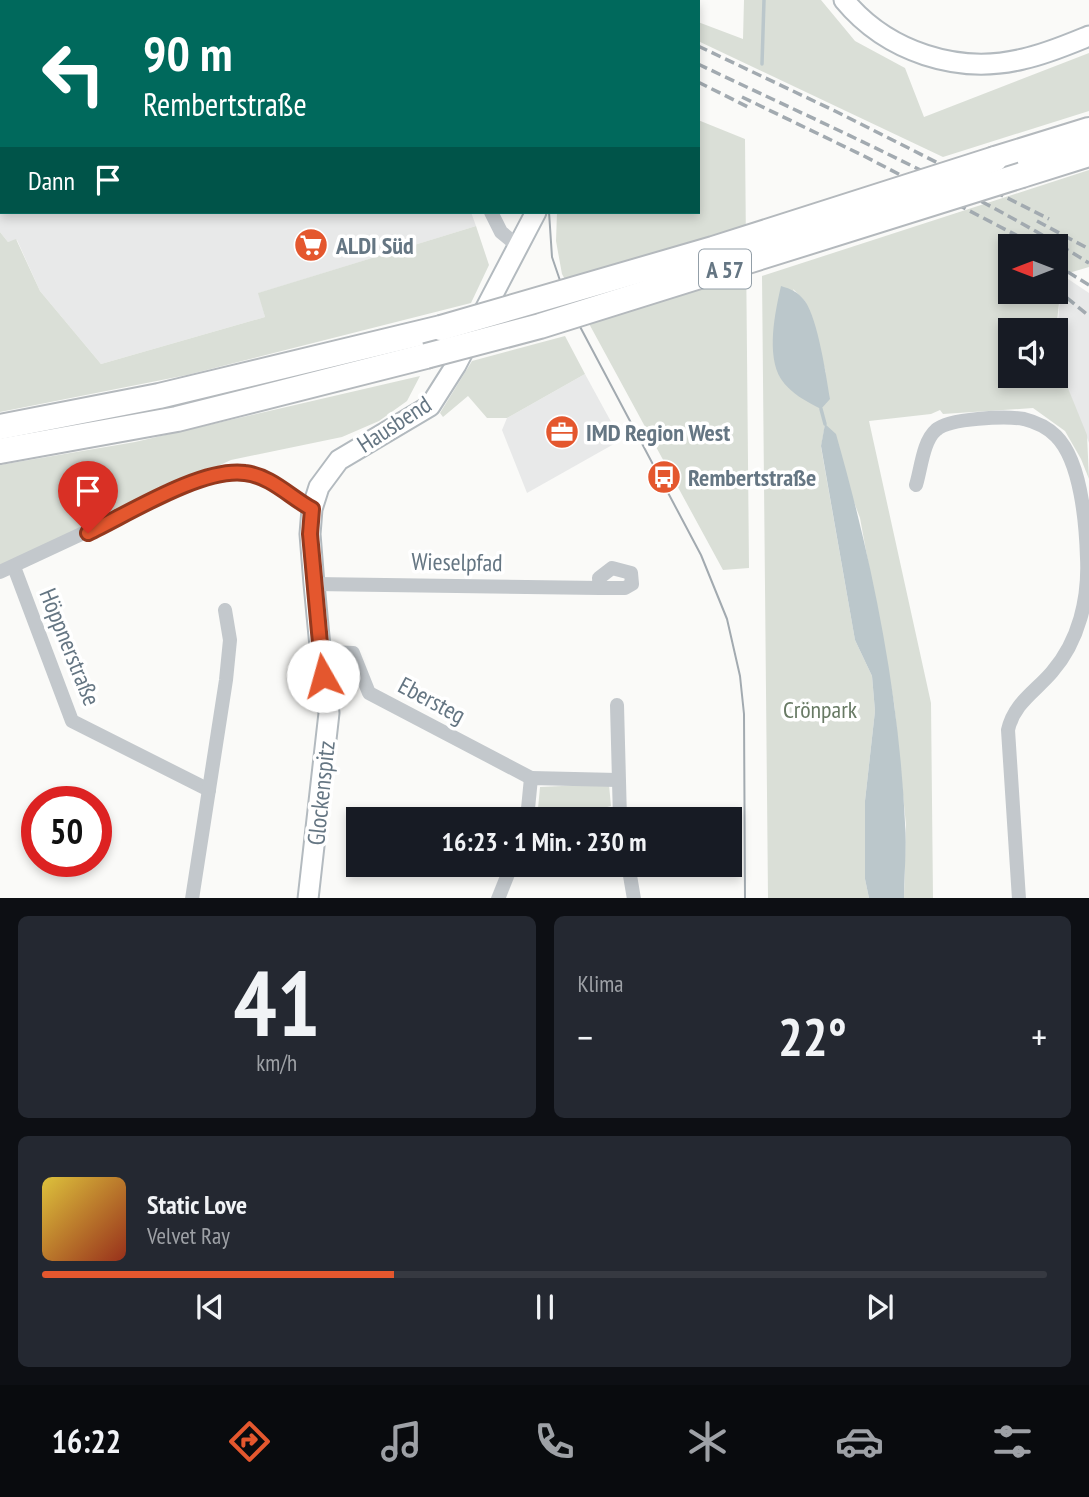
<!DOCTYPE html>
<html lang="de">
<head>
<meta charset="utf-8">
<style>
	body { margin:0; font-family:"PT Sans Narrow",sans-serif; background:#242831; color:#f1f3f6; height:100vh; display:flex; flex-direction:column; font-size:26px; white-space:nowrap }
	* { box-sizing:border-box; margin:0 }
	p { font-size:23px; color:#9ea1a6 }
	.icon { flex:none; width:38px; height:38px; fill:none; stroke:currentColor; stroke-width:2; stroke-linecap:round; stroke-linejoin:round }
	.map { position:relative; height:898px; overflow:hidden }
	.panel { display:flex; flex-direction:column; gap:18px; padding:18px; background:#0d0f14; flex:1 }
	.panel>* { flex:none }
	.guide { position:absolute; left:0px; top:0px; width:700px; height:214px; box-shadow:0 4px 10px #0003; background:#00695c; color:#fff; overflow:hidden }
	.needle { width:46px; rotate:270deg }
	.buttons { position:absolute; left:998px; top:234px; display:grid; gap:14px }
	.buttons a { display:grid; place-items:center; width:70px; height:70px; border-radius:0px; background:#171b24; box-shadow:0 4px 10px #0003; font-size:35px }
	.speed { position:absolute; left:21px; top:786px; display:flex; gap:14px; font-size:35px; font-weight:700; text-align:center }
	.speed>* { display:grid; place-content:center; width:91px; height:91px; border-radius:50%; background:#171b24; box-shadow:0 4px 10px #0003; line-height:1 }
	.speed .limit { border:10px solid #d22; background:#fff; color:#111 }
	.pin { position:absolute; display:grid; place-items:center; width:60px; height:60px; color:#fff; margin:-72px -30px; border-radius:50% 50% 50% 0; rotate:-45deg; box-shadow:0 0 7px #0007 }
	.pin .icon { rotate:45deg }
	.me { position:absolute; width:77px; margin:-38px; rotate:353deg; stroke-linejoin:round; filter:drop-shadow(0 0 5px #0008) }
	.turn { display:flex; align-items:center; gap:24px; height:147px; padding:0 28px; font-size:32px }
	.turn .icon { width:91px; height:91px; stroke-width:2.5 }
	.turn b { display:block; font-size:49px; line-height:60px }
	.then { display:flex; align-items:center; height:66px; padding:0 28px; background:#0003; gap:14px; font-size:26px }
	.big { font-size:52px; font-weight:700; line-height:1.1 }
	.panel .widget { flex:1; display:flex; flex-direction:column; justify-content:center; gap:10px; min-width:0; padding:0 24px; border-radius:10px; background:#242831 }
	.panel .dial { align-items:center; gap:0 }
	.dial b { font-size:91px; line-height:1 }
	.song { display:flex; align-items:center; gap:21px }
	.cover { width:84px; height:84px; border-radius:10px; background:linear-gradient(135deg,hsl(50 70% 55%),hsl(10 70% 35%)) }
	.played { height:7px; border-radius:4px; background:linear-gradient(90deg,#e4572e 35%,#363941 35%) }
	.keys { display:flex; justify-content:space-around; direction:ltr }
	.heat { display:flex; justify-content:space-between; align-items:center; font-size:38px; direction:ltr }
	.panel .tiles { flex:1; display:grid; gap:18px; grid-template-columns:1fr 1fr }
	.widget:last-child { grid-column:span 2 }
	.trip { position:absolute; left:346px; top:807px; width:396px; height:70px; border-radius:0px; background:#171b24; box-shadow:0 4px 10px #0003; font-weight:700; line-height:70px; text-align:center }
	.dock { display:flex; height:112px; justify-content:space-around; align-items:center; background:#090b0e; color:#9ea1a6 }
	.dock .icon { width:49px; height:49px }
	.dock .on { color:#e4572e }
	.dock b { font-size:32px; color:#f1f3f6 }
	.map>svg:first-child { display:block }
	.built { fill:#e8e9e9 }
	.green { fill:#dadfd7; fill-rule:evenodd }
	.water { fill:#bbc7cb }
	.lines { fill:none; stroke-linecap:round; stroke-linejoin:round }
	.stream { stroke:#bbc7cb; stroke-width:3.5 }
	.secondary-casing { stroke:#b3babf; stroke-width:23 }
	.highway-casing { stroke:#b4b9bd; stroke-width:28 }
	.street { stroke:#c3c8cc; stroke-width:14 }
	.secondary { stroke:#fff; stroke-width:19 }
	.highway { stroke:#fff; stroke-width:24 }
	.tram { stroke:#a2aab0; stroke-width:2 }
	.rail { stroke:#a2aab0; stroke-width:3.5; stroke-dasharray:10 5; stroke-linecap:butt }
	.highway-bridge-casing { stroke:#b4b9bd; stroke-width:28; stroke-linecap:butt }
	.highway-bridge { stroke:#fff; stroke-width:24 }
	.route-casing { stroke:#94391e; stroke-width:18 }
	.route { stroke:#e4572e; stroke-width:12 }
	.labels { text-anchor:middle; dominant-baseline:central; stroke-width:7; stroke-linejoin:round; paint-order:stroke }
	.shield { fill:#fff; stroke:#939fa8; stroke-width:2 }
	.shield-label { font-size:23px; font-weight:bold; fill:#657683 }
	.poi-label { font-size:24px; font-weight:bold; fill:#657683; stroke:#fff; text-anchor:start }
	.street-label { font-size:24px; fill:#657683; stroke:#fff }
	.park-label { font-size:24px; fill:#687a64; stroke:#fff }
</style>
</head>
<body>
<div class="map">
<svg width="1089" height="899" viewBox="0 0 1089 899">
	<rect width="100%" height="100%" fill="#fafaf8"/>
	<!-- built -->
	<g class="built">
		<path d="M0 0 401 2H2V212H471L476 226 259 293 265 317 101 364 40 291 17 240 8 242 0 232Z"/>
		<path d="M1062 275 1089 293V443L1055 356Z"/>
		<path d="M585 374 621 440 527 493 502 430 507 418Z"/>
	</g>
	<!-- green -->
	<g class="green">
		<path d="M744 0H821L855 41 905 68 924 117 1089 53V111L943 157 698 41V22L743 39Z"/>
		<path d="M698 120 745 139 749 568 723 570 562 274 556 241 557 212H698Z"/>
		<path d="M1089 170V267L1062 275 1055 340V331H1010V376H1055V356L1087 435 1089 479 1081 459 1065 431 1033 408 943 414 940 410 931 414 869 421 931 703 933 898H904L906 825 894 703 860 518 825 425 821 447 855 640 872 676 875 711 865 801V879L869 898H768L762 276ZM1010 247H1055V292H1010ZM793 289 805 301 813 324 826 374Z"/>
		<path d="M476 226 489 265 471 303 187 375 0 412V232L8 242 16 239 40 291 101 364 265 317 258 293Z"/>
		<path d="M565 336 585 374 507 418H487L468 396 443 417 440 413 472 361Z"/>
		<path d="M420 376 407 401 379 421 342 437 231 460 0 566V465L135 442Z"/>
		<path d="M584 785H609L611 806 562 819H537L540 787Z"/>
	</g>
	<!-- water -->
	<g class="water">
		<path d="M781 286C791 289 798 292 805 301 818 320 826 375 830 399L821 409C807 402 790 393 781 379 766 355 775 312 781 286Z"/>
		<path d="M825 424 836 434C872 560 899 692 905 823 907 848 904 874 904 898H869L865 879V801L875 711 872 676 855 640 821 446Z"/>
	</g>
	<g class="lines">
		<!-- stream -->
		<g class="stream">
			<path d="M762 64 764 0"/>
			<path d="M821 409 825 424"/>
		</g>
		<!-- secondary casing -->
		<g class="secondary-casing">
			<g id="secondary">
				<path d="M844 0C887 52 958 75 1023 59 1046 54 1067 45 1089 36"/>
				<path d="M646 2 647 0"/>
				<path d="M308 899 329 713 321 657 314 584 310 534 312 509 319 487 339 460 430 406 456 365 536 212"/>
			</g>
		</g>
		<!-- highway casing -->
		<g class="highway-casing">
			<g id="highway">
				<path d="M995 159 1089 130"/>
				<path d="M1022 175 1089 154"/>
				<path d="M0 427 159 396 441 328"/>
				<path d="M0 451 177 419 426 356"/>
			</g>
		</g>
		<!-- street -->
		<g class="street">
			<path d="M259 0 260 2"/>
			<path d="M421 0 422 2"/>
			<path d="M491 212 501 232 518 246"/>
			<path d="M916 485C921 469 923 441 936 430 949 418 1006 416 1024 419 1036 422 1047 427 1056 436 1081 461 1086 524 1087 558 1089 598 1079 641 1052 672 1035 692 1014 703 1008 730L1019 899"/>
			<path d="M14 567 72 721 209 790"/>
			<path d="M0 572 195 481C205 479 216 475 227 473 261 467 285 494 312 509"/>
			<path d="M314 584 600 588H625L632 584 631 573 612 568 599 578 600 588"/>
			<path d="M330 652 353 653 369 693 531 778"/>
			<path d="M617 705 620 819"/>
			<path d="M527 819 531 778 617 780"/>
			<path d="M596 819 619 815"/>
			<path d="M628 864 634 899"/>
			<path d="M192 899 226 680 230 640 225 610"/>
			<path d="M498 899 512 864"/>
		</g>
		<!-- secondary -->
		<use href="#secondary" class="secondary"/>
		<!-- highway -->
		<use href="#highway" class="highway"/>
		<!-- tram -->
		<g class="tram">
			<path d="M643 2 644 0"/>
			<path d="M549 212 552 257 568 304 701 555 727 619 740 676 744 714 745 899"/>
		</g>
		<!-- rail -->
		<g class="rail">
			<path d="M524 0 528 2"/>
			<path d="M541 0 545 2"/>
			<path d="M566 0 569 2"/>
			<path d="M587 0 591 2"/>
			<path d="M602 0 605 2"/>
			<path d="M698 46 835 111 1049 219"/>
			<path d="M698 64C830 127 965 186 1089 263"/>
			<path d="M698 82 750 108"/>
			<path d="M742 97 864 156 1039 247"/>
			<path d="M1037 221 1089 249"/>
			<path d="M1055 264 1089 285"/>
			<path d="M1055 288 1089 316"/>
		</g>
		<!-- highway-bridge casing -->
		<g class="highway-bridge-casing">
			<g id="highway-bridge">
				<path d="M441 328 713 249 995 159"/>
				<path d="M426 356 540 326 1022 175"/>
			</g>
		</g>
		<!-- highway-bridge -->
		<use href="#highway-bridge" class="highway-bridge"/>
	</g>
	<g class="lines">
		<!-- route casing -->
		<g class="route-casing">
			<path id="route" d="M88 533C128 514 202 467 245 473 271 476 290 497 312 509L310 534 323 676"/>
		</g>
		<!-- route -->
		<use href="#route" class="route"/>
	</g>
	<!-- icons -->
	<defs>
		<g id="supermarket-disc" transform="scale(1.75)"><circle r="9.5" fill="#e4572e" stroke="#fff"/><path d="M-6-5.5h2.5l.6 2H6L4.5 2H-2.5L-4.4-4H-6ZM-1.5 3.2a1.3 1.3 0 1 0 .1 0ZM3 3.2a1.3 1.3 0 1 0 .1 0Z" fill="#fff"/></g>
		<g id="office-disc" transform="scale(1.75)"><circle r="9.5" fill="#e4572e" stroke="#fff"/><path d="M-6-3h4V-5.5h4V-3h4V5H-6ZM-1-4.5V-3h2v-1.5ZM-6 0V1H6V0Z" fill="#fff"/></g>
		<g id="bus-disc" transform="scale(1.75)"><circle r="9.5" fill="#e4572e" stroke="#fff"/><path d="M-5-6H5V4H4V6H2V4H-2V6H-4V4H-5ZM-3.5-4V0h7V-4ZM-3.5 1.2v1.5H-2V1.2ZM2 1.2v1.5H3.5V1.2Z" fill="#fff"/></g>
	</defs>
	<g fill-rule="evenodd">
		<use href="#supermarket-disc" x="311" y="245"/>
		<use href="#office-disc" x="562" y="432"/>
		<use href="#bus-disc" x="664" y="477"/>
	</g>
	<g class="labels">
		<!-- shield labels -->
		<rect class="shield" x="699" y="249.5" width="52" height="39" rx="5"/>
		<g class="shield-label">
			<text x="725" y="269">A 57</text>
		</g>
		<!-- poi labels -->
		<g class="poi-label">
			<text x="336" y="245">ALDI Süd</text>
			<text x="586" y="432">IMD Region West</text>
			<text x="688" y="477">Rembertstraße</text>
		</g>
		<!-- street labels -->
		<g class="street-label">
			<text transform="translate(394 424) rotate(-33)">Hausbend</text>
			<text transform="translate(457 562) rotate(1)">Wieselpfad</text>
			<text transform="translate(70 647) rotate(68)">Höppnerstraße</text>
			<text transform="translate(432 700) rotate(28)">Ebersteg</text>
			<text transform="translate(321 793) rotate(-84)">Glockenspitz</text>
		</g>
		<!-- park labels -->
		<g class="park-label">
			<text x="820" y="709">Crönpark</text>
		</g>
	</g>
</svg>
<div class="buttons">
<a><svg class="needle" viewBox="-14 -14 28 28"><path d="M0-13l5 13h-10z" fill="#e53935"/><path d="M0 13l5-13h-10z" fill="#9ea1a6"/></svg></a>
<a><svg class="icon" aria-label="sound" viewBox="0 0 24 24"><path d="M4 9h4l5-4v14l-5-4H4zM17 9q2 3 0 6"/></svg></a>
</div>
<div class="speed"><div class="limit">50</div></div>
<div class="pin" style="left:88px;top:533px;background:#d93025"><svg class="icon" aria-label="arrive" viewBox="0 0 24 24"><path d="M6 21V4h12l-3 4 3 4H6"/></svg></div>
<svg class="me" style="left:323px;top:676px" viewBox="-20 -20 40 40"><circle r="19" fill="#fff"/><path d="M0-13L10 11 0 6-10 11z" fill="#e4572e"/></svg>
<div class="trip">16:23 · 1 Min. · 230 m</div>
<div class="guide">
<div class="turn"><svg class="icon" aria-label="left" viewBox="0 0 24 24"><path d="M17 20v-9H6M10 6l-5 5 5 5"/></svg><div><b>90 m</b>Rembertstraße</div></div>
<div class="then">Dann<svg class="icon" aria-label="arrive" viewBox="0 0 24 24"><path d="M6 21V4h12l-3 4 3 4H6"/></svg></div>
</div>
</div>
<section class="panel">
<div class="tiles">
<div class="widget dial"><b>41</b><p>km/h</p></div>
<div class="widget"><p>Klima</p>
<div class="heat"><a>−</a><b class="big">22°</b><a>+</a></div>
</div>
<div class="widget">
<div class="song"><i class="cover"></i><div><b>Static Love</b><p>Velvet Ray</p></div></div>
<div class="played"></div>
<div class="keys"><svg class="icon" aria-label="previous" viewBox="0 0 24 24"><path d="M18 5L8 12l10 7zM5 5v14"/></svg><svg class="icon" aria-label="pause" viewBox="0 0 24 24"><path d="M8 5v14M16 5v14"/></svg><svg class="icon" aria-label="next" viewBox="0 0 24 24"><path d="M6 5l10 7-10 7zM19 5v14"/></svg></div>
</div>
</div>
</section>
<nav class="dock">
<b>16:22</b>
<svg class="icon on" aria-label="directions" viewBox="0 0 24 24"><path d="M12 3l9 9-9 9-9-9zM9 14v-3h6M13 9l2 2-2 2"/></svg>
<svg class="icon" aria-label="music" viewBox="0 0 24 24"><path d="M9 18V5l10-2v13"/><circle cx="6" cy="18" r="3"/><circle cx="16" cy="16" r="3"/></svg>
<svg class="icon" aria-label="phone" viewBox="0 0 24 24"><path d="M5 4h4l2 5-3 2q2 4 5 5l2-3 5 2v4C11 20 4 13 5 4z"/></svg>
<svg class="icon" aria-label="climate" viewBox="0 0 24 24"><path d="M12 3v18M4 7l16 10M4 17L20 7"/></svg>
<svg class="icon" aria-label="car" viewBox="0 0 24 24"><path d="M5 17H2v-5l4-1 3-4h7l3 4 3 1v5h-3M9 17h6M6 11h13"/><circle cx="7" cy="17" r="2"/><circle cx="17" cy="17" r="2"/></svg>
<svg class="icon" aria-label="filters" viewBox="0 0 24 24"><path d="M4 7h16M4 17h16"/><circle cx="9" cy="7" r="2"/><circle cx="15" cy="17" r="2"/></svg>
</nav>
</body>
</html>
